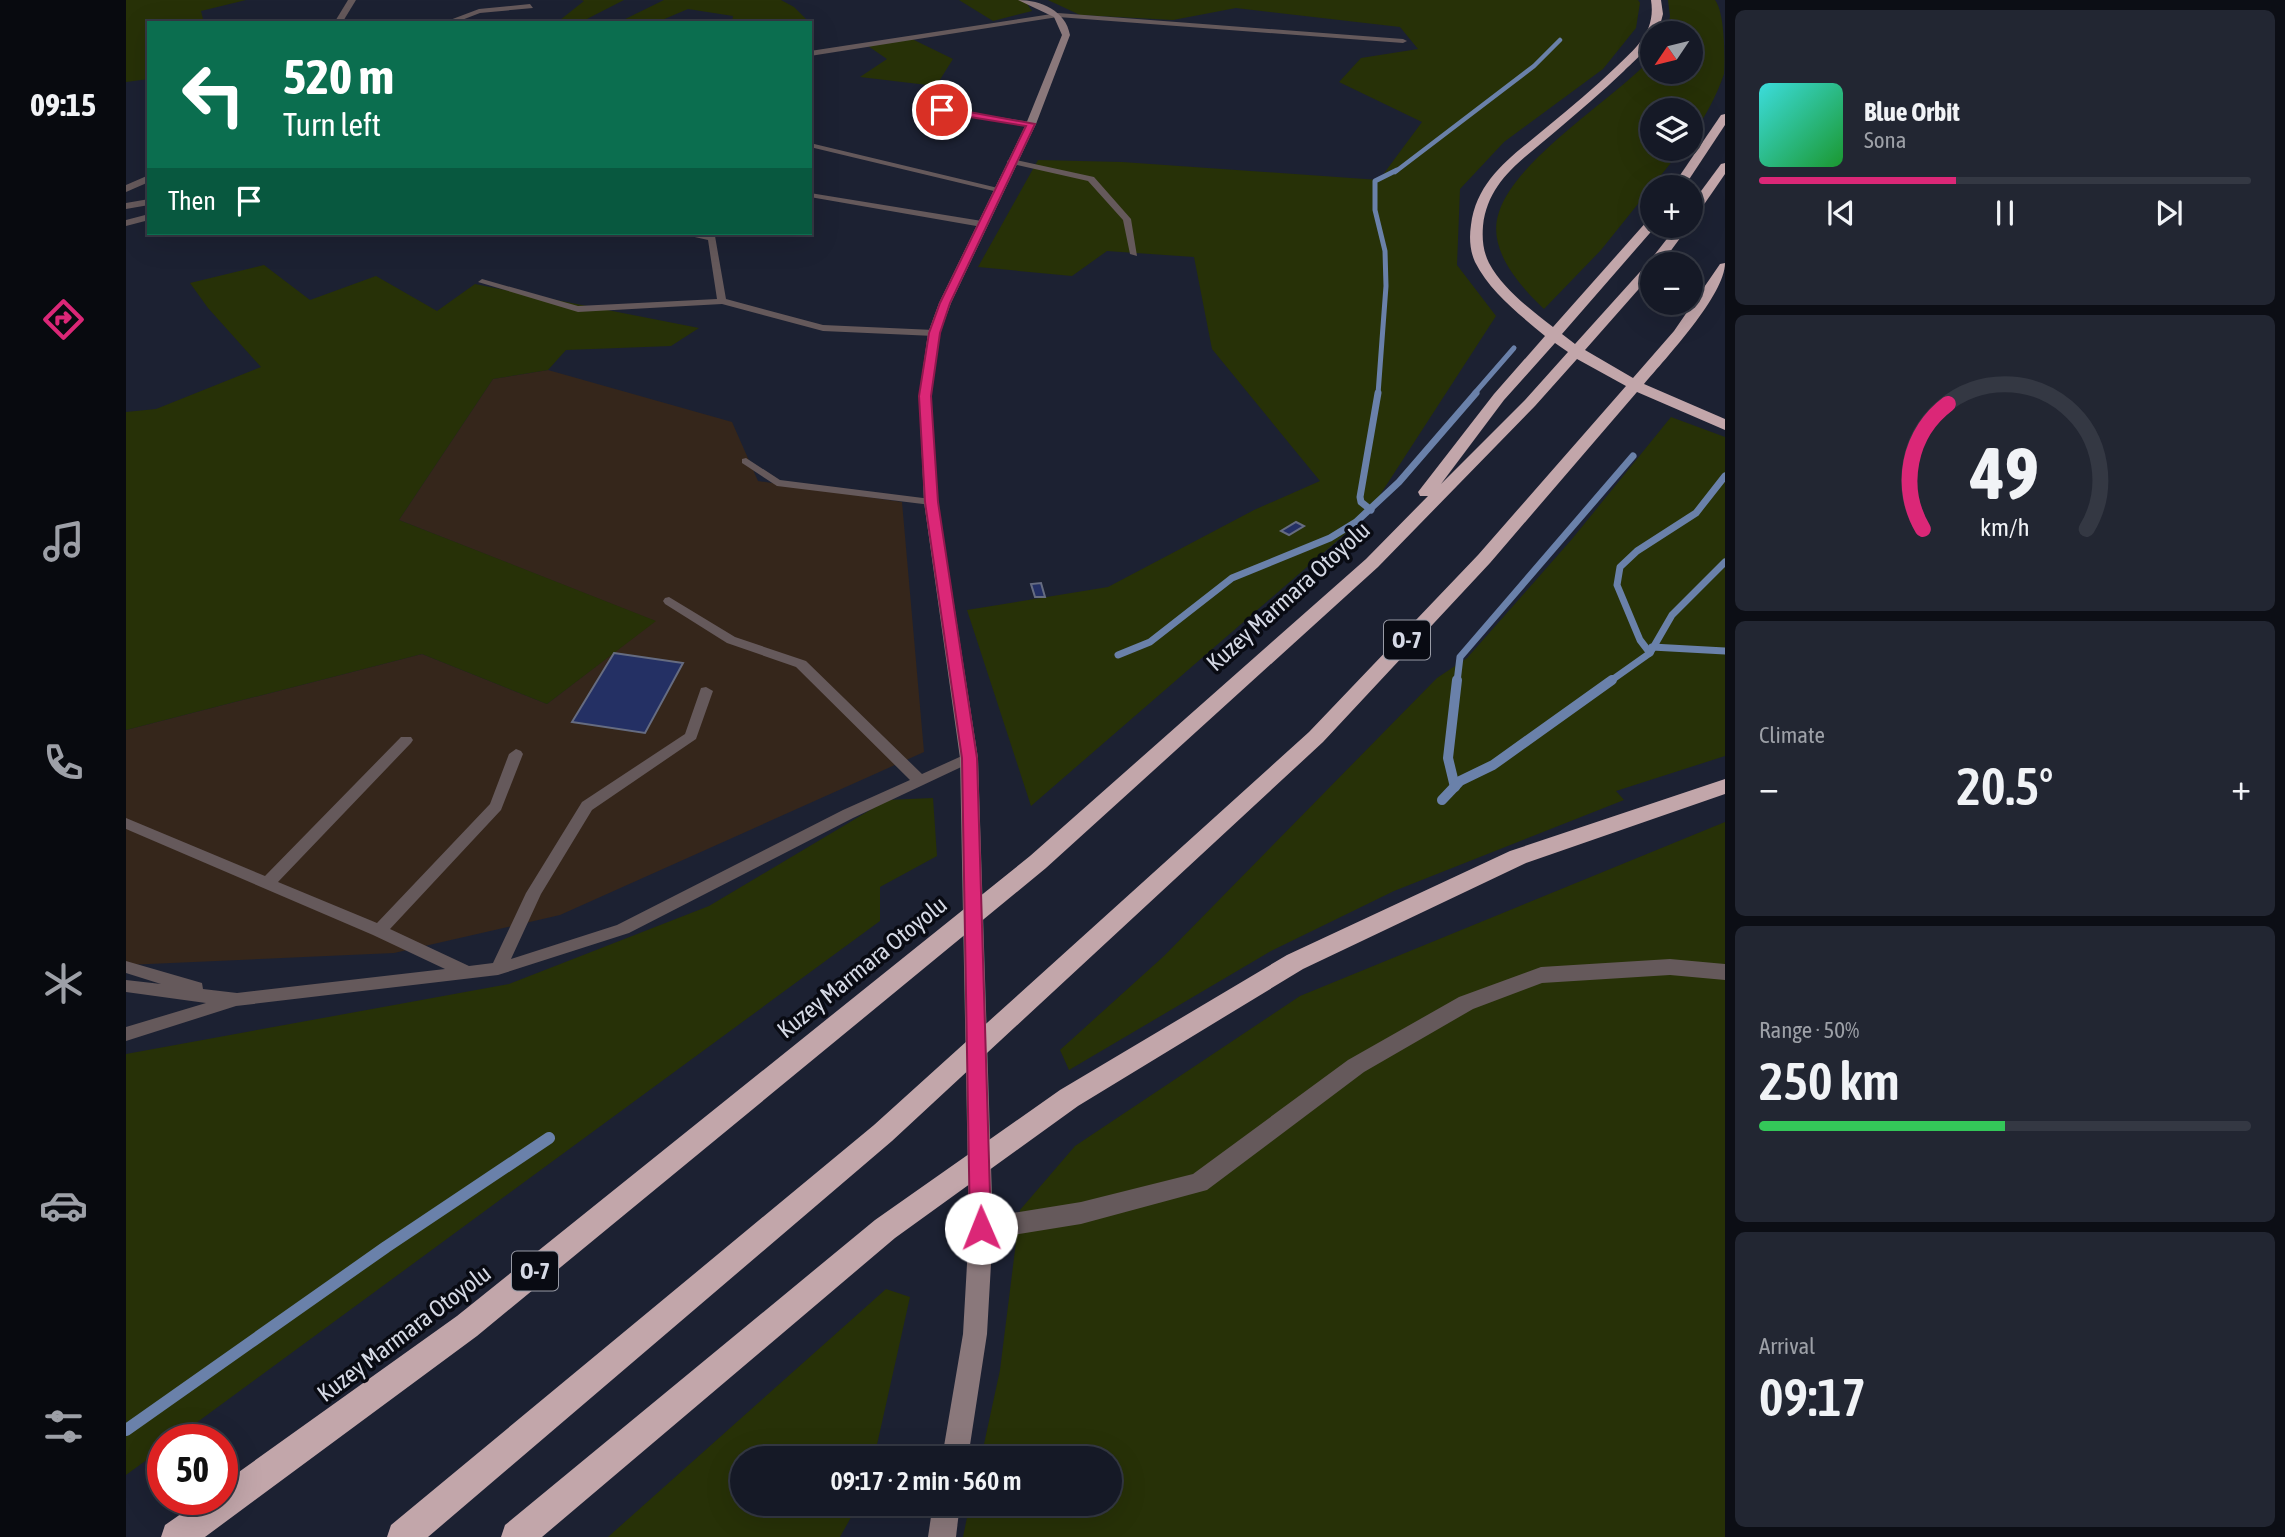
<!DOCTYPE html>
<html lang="en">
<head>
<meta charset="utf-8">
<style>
	body { margin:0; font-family:"Asap Condensed",sans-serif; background:#222632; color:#f1f3f6; height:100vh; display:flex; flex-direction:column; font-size:26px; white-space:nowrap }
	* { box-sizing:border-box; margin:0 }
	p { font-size:23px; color:#9da0a7 }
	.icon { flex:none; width:38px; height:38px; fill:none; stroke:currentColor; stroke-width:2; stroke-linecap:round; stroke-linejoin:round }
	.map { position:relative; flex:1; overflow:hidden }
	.side { display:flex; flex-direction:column; gap:10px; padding:10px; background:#0c0e15; width:560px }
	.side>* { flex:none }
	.guide { position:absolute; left:21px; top:21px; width:665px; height:214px; border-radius:0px; box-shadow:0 7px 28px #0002,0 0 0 2px #343843; background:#0b6e4f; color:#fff; overflow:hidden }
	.needle { width:46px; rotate:235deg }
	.buttons { position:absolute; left:1514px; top:21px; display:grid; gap:14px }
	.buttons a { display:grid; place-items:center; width:63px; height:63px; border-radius:50%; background:#151926; box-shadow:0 7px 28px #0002,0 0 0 2px #343843; font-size:35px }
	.speed { position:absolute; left:21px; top:1424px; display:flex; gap:14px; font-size:35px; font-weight:700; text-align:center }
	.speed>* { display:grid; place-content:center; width:91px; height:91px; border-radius:50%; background:#151926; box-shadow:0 7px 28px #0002,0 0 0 2px #343843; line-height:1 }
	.speed .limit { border:10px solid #d22; background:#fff; color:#111 }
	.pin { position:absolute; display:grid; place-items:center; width:60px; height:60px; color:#fff; margin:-30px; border:4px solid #fff; border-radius:50%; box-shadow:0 2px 7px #0007 }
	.me { position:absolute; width:77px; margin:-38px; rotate:359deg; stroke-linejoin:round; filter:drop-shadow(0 0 5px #0008) }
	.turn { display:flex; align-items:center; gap:24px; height:147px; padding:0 21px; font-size:32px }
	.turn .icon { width:91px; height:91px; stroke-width:2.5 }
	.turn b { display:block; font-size:49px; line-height:60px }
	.then { display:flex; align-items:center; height:66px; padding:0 21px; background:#0003; gap:14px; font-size:26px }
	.big { font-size:52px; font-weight:600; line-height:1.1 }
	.side .card { flex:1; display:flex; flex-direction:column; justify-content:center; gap:10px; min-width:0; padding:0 24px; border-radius:10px; background:#222632 }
	.side .dial { align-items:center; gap:0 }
	.dial svg { height:182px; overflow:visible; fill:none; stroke:#343843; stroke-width:7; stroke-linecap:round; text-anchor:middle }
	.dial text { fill:#f1f3f6; stroke:none }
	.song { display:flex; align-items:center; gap:21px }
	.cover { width:84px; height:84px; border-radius:10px; background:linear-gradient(135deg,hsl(180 70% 55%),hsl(130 70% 35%)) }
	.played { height:7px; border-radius:4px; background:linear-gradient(90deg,#db2777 40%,#343843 40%) }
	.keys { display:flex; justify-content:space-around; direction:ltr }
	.heat { display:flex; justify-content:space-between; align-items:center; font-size:38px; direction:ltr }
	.charge { height:10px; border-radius:5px; background:linear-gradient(90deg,#34c759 50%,#343843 0) }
	.trip { position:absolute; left:604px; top:1446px; width:392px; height:70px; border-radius:35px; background:#151926; box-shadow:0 7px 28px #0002,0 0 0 2px #343843; font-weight:600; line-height:70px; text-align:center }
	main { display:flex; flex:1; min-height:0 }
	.dock { display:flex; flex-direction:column; width:126px; justify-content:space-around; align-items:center; background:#080a0f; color:#9da0a7 }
	.dock .icon { width:49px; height:49px }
	.dock .on { color:#db2777 }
	.dock b { font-size:32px; color:#f1f3f6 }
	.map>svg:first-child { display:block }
	.industrial { fill:#35261b }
	.green { fill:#273107 }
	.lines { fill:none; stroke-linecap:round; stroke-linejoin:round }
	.stream-far4 { stroke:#6a81aa; stroke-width:4.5 }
	.stream-far3 { stroke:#6a81aa; stroke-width:5 }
	.stream-far2 { stroke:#6a81aa; stroke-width:7 }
	.stream-far1 { stroke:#6a81aa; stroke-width:10 }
	.stream { stroke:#6a81aa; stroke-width:12 }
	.building { fill:#243064; stroke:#666c81; stroke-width:2 }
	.lane { fill:#65595b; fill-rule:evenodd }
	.street { fill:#65595b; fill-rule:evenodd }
	.secondary { fill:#8a787b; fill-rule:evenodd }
	.highway { fill:#c2a6aa; fill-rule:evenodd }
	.route { fill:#db2777; stroke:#8e194d; stroke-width:2 }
	.labels { text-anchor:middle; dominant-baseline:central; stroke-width:7; stroke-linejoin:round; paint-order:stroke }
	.shield { fill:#090b13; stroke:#989ba6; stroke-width:2 }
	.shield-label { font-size:23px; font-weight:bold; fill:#d5d9e5 }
	.street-label { font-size:24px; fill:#d5d9e5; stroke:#090b13 }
</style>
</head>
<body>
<main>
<nav class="dock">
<b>09:15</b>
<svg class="icon on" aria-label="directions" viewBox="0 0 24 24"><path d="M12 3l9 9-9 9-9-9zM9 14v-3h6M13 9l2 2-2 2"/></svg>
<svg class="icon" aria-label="music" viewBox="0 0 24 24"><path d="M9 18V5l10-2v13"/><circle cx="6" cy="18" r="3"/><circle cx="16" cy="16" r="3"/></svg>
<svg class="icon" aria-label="phone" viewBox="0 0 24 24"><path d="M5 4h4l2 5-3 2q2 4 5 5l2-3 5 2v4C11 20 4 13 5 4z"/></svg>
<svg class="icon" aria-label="climate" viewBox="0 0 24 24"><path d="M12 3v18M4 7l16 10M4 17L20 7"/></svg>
<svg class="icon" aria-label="car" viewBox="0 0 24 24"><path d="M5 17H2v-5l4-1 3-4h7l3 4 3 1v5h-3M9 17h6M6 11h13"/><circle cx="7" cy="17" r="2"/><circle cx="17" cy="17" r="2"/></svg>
<svg class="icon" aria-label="filters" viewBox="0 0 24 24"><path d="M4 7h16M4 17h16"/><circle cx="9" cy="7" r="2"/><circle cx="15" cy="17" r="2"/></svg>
</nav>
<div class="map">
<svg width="1599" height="1537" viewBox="0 0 1599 1537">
	<rect width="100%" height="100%" fill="#1c2132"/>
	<!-- industrial -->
	<path class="industrial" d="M422 370 606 422 632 481 776 502 798 752 434 915 268 953 0 965V730L296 654 421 704 529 621 273 520 367 379Z"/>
	<!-- green -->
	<g class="green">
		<path d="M0 0H120L75 11 78 23H23V79L0 82Z"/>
		<path d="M455 0H498L455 22 434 20 458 1Z"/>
		<path d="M538 0H655L668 7 684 23 606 22 607 16 562 9 529 23H491Z"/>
		<path d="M833 0H895L899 1 906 11 867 21Z"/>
		<path d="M922 0H1512L1514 3 1510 28 1477 69 1378 142 1334 189 1331 265 1370 316 1241 515 905 806 841 610 982 587 1128 510 1194 481 1086 349 1068 257 981 251 946 276 852 267 912 160 996 162 1253 180 1296 122 1213 82 1235 58 1292 49 1274 27 1110 8 1047 20 954 15Z"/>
		<path d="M1542 0H1589C1599 13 1599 57 1598 74 1591 95 1578 119 1565 137L1564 110H1526V149H1556L1475 250 1418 309C1394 286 1360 249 1373 212 1390 159 1486 100 1526 58V72H1564V33H1541L1544 16Z"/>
		<path d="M786 39 827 59 810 86 734 77 761 59 742 46Z"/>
		<path d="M138 265 184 300 250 276 311 311 349 284 573 328 545 346 440 350 422 370 367 379 273 520 530 621 421 704 296 654 0 730V412L30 409 135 367 82 308 64 283Z"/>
		<path d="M1545 417 1599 437V756L1490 791 1498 800 1268 891 1145 951 943 1070 934 1050 1038 956 1311 678 1341 658 1446 539Z"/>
		<path d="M807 798 811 856 754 887V921L47 1440H37V1448L0 1475V1054L383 984 583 906 761 800Z"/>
		<path d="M1599 822V1537H837L844 1503H984V1458H855L874 1370 894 1210 949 1146 1174 996Z"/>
		<path d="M760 1289 784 1297 748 1458H616V1503H733L714 1537H482Z"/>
	</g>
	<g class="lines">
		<!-- stream-far4 -->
		<path class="stream-far4" d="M1269 172 1408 66 1434 40"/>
		<!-- stream-far3 -->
		<g class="stream-far3">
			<path d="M1252 394 1260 286 1259 251 1249 210V181L1271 170"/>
			<path d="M1348 394 1388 348"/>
		</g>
		<!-- stream-far2 -->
		<g class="stream-far2">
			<path d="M1245 510 1235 502 1234 497 1252 393"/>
			<path d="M1526 647 1599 651"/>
			<path d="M1524 653 1514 640 1491 585 1494 567 1511 551 1570 513 1599 476"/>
			<path d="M992 655 1024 642 1106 578 1204 538 1230 522 1273 482 1350 393"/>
			<path d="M1331 682 1334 657 1507 456"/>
			<path d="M1483 682 1524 653 1546 615 1599 562"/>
		</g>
		<!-- stream-far1 -->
		<g class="stream-far1">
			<path d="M1329 787 1322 758 1331 680"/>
			<path d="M1316 800 1334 781 1367 765 1486 680"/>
		</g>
		<!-- stream -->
		<path class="stream" d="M0 1430 260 1247 423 1138"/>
	</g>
	<!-- building -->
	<g class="building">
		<path d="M1170 522 1178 526 1163 535 1155 531Z"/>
		<path d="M915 583 919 597H909L905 584Z"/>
		<path d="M488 653 557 663 519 733 446 722Z"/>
	</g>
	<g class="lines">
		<!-- lane -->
		<g class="lane">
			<path d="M815 108 905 122 909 124 905 126 812 112Z"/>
			<path d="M684 143 872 188 876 190 872 192 684 147Z"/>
			<path d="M885 159 968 177 1005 219 1011 256 1004 254 997 220 962 181 882 163 881 161Z"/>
			<path d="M684 193 856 221 860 224 856 227 684 197Z"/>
			<path d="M551 233H569L589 236 600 299 697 325 808 330 813 333 808 336 697 331 596 304 452 312 352 282 356 279 452 306 591 299 582 240Z"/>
			<path d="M620 458 654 480 805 499 811 502 805 505 651 486 616 463V459Z"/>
			<path d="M543 597 609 637 680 661 796 774 838 755H848L850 758 848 761 727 818 503 933 372 975 110 1006 0 1041V1027L80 1003 0 992V980L35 984 0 973V961L76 983 77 989 111 993 319 969 247 935 0 829V818L139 876 275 737H285L287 740 285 743 152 882 251 923 364 804 383 754 390 749 395 751 397 754 375 810 264 929 343 966 367 963 400 893 456 802 559 734 575 688 580 687 587 691 570 739 466 810 415 894 385 959 491 925 717 810 784 780 670 667 601 643 539 604 537 601 539 598Z"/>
		</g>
		<!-- street -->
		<g class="street">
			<path d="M222 0H230L216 23H208Z"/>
			<path d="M404 4 407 8 354 13 328 23H316L353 9Z"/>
			<path d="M932 13 1277 39 1281 41 1277 43 932 17 684 56V51Z"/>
			<path d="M23 175V182L0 192V185Z"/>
			<path d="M23 199V205L0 209V203Z"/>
			<path d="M23 214V220L0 226V220Z"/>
			<path d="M1544 959 1599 964V980L1544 975 1416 983 1347 1009 1238 1072 1081 1190 955 1224 855 1240 847 1237 843 1229 847 1221 855 1218 955 1202 1067 1174 1222 1060 1333 997 1415 967Z"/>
		</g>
		<!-- secondary -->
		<g class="secondary">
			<path d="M892 0C915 0 940 11 944 35L910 124 825 303 814 333 805 396 812 502 852 758 867 1229 861 1334 842 1458H816L837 1334 843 1229 834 758 798 502 793 396 802 333 813 303 900 124 936 35 928 17Z"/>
			<path d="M807 1503H834L830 1537H802Z"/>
		</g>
		<!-- highway -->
		<g class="highway">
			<path d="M1525 0H1535L1537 14 1532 33H1526C1526 47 1508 61 1498 71 1476 92 1453 111 1430 131 1398 159 1362 180 1357 226 1356 239 1357 251 1363 263 1377 289 1404 309 1427 327L1522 220 1526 219V226H1530L1436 334 1449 344 1522 263 1551 226H1563L1535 264H1526V274L1459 350 1507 378 1548 331 1594 264 1599 263C1599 295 1540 358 1518 384L1599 419V430L1511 392 1364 563 1197 742 766 1141 302 1537H261L265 1525 748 1125 1183 732 1352 555 1500 386 1451 359 1409 406 1252 567 920 868 351 1336 79 1537H35L39 1525 75 1500H96V1484L331 1316 904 856 1240 559 1302 496H1294L1292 492 1368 394 1419 336C1394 315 1364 292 1349 262 1344 251 1343 238 1345 225 1351 178 1388 155 1421 127 1445 107 1468 88 1490 67 1511 47 1530 31 1525 0ZM1429 343 1442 352 1399 400 1315 484 1378 400Z"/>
			<path d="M1599 114V125L1558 187H1546L1595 115Z"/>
			<path d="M1599 163V174L1568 219 1564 220V206L1595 164Z"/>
			<path d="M1599 779V794L1400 863 1177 969 952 1106 769 1238 416 1537H375L379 1525 749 1220 934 1090 1161 955 1384 851Z"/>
		</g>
	</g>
	<!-- route -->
	<path class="route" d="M816 107 909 124 824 303 814 333 805 396 812 502 851 758 865 1228 862 1235 855 1238 847 1235 844 1228 836 758 799 502 793 396 803 333 814 303 900 126 813 112Z"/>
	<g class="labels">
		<!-- shield labels -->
		<g class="shield">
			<rect x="1258" y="620.5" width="46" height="39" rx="5"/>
			<rect x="386" y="1251.5" width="46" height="39" rx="5"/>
		</g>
		<g class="shield-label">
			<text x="1281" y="640">O-7</text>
			<text x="409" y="1271">O-7</text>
		</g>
		<!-- street labels -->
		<g class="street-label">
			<text transform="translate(1162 596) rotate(-42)">Kuzey Marmara Otoyolu</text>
			<text transform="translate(736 967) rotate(-39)">Kuzey Marmara Otoyolu</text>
			<text transform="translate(278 1333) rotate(-37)">Kuzey Marmara Otoyolu</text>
		</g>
	</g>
</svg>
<div class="buttons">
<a><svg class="needle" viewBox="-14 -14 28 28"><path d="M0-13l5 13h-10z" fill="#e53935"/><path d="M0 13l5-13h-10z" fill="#9da0a7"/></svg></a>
<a><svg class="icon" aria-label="layers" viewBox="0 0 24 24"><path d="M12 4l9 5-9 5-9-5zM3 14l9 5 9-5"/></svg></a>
<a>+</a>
<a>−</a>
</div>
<div class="speed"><div class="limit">50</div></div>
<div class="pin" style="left:816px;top:110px;background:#d93025"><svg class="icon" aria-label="arrive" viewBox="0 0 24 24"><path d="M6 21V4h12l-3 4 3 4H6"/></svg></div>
<svg class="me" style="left:855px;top:1228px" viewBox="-20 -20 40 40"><circle r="19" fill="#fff"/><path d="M0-13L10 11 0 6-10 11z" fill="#db2777"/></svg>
<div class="trip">09:17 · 2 min · 560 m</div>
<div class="guide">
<div class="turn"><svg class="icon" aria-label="left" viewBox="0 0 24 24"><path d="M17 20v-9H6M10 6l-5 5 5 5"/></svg><div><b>520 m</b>Turn left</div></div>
<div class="then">Then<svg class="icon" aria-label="arrive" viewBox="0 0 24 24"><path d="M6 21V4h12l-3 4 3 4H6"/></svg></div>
</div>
</div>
<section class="side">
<div class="card">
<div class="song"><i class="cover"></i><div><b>Blue Orbit</b><p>Sona</p></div></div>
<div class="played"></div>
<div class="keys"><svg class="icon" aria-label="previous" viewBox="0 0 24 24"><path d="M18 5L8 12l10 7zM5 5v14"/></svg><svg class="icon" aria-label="pause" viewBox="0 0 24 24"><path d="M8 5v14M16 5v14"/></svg><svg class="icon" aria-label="next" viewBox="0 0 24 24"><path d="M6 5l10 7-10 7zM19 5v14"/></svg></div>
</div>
<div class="card dial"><svg viewBox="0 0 100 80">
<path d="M14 69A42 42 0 1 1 86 69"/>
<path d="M14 69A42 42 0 0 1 25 14" stroke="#db2777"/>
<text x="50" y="56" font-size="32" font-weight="700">49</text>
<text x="50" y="72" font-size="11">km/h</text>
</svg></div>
<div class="card"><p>Climate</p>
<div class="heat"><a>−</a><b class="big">20.5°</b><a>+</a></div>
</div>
<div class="card"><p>Range · 50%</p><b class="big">250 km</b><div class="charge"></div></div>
<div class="card"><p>Arrival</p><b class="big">09:17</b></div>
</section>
</main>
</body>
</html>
